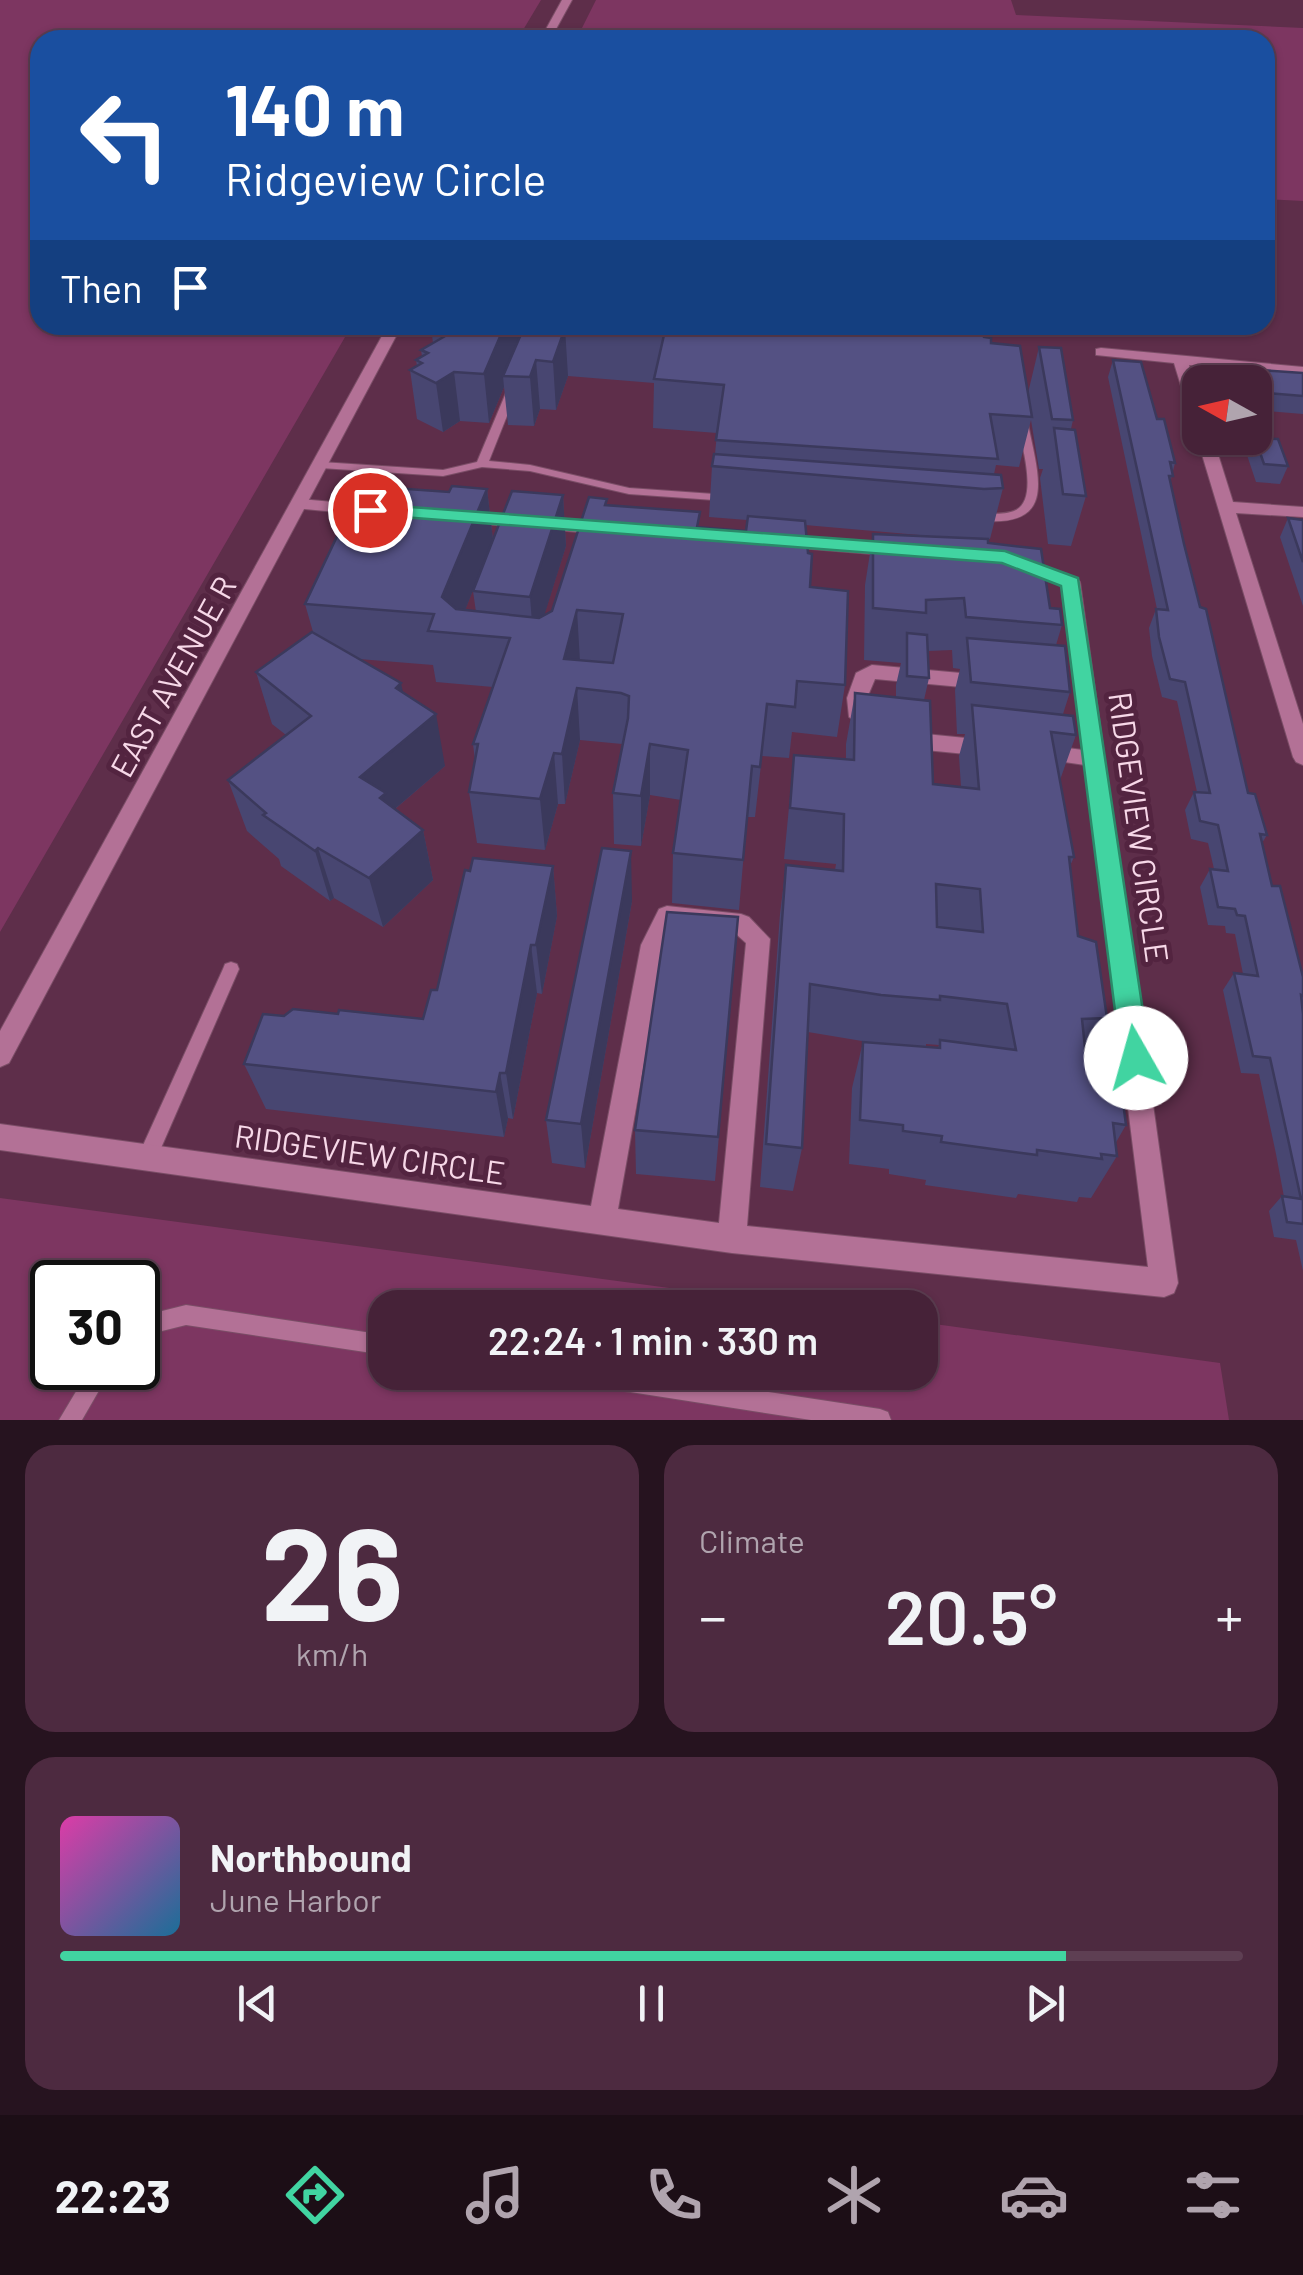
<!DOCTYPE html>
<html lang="en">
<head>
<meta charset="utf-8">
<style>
	body { margin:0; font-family:Barlow,sans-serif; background:#4d2a40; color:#f1f3f6; height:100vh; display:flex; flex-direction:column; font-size:38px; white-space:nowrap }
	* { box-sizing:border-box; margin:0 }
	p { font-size:32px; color:#b0a4ae }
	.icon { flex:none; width:55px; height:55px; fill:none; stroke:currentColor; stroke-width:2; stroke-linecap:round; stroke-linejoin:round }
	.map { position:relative; height:1420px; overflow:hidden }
	.panel { display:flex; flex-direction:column; gap:25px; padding:25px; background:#26131f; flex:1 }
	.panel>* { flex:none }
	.guide { position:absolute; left:30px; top:30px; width:1245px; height:305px; border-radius:30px; box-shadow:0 2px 8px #0004,0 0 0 2px #5e3f53; background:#1a4fa0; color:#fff; overflow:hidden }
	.needle { width:65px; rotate:278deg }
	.tools { position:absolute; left:1182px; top:365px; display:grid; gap:20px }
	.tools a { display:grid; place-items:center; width:90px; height:90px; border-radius:20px; background:#462238; box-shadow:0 2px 8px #0004,0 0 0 2px #5e3f53; font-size:50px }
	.speed { position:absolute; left:30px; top:1260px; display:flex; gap:20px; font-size:50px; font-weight:700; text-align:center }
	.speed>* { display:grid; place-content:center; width:130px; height:130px; border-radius:50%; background:#462238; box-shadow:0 2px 8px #0004,0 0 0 2px #5e3f53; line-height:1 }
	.speed .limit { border:5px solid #111; border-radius:15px; background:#fff; color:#111 }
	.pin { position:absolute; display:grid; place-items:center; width:85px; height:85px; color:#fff; margin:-42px; border:5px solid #fff; border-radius:50%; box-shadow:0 2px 10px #0007 }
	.me { position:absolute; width:110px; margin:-55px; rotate:353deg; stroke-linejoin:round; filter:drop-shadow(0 0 8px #0008) }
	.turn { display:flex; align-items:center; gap:35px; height:210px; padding:0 30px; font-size:45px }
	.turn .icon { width:130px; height:130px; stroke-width:2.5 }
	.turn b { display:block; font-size:70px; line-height:85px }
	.then { display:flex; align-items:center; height:95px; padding:0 30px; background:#0003; gap:20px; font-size:38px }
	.big { font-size:75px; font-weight:600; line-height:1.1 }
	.panel .card { flex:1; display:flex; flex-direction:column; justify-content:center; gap:15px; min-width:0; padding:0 35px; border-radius:30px; background:#4d2a40 }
	.panel .dial { align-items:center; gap:0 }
	.dial b { font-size:130px; line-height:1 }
	.song { display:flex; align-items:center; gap:30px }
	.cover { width:120px; height:120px; border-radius:15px; background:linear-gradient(135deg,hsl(320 70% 55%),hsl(200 70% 35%)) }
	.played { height:10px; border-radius:5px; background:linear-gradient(90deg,#41d4a1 85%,#5e3f53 85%) }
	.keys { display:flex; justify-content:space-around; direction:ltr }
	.heat { display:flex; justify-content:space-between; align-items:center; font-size:55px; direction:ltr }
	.panel .tiles { flex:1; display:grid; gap:25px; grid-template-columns:1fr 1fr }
	.card:last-child { grid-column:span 2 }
	.trip { position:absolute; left:368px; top:1290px; width:570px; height:100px; border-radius:30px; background:#462238; box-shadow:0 2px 8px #0004,0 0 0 2px #5e3f53; font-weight:600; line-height:100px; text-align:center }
	.tabs { display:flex; height:160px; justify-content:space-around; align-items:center; background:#1c0e16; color:#b0a4ae }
	.tabs .icon { width:70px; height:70px }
	.tabs .active { color:#41d4a1 }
	.tabs b { font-size:45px; color:#f1f3f6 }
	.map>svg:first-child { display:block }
	.green { fill:#7d3661; fill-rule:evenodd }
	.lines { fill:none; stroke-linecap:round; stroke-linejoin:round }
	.service-casing { stroke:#7a4d66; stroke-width:2 }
	.minor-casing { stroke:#7a4d66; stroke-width:2 }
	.tertiary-casing { stroke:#7a4d66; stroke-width:2 }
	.service { fill:#b37196; fill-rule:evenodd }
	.minor { fill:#b37196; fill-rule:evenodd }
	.tertiary { fill:#b37196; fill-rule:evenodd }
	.wall { fill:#484671; fill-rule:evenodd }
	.shaded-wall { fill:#3b395c }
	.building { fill:#545183; stroke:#3b395c; stroke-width:2.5; fill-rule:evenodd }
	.route { fill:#41d4a1; stroke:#2a8a69; stroke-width:2.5 }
	.labels { text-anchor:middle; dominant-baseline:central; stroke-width:10; stroke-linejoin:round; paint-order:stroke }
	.street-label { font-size:32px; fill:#f7d8e8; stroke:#532440 }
</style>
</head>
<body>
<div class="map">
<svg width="1303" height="1420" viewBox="0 0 1303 1420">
	<rect width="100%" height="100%" fill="#5e2e4a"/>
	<!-- green -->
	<g class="green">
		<path d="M0 0H541L517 40H40V325H352L0 932Z"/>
		<path d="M596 0H1011L1016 15 1303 28V201L1265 199V40H576Z"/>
		<path d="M0 1198 811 1307 385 1308V1372H920V1322L1220 1363 1229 1420H0ZM52 1282H138V1368H52Z"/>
	</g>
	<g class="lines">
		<!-- service casing -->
		<g class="service-casing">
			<g id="service">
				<path d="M514 325H541L543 327 540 333H534L533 329Z"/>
				<path d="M513 385 518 388 489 461 530 465 629 488 728 495 734 498 728 501 629 494 530 471 482 467 443 476 321 468 315 465 321 462 443 470 477 462 508 388Z"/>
				<path d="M1023 421 1028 424C1039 479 1058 530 975 520V514C987 513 1004 516 1016 510 1039 498 1021 444 1018 424Z"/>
				<path d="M231 962 237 964 239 969 154 1164 147 1167 140 1164 138 1158 140 1152 223 969 225 964Z"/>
				<path d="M186 1305 385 1335V1355L186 1325 138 1337V1317Z"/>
				<path d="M90 1368H112L82 1420H59Z"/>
				<path d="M556 1372H638L880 1409 888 1412 891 1420H811L566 1382 559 1379Z"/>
			</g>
		</g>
		<!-- minor casing -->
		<g class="minor-casing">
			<g id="minor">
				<path d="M1101 348 1303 367V375L1189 365 1200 398V427L1192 422 1174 363 1096 355V349Z"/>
				<path d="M1199 435 1200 438H1213L1233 502 1303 507V517L1236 513 1303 724V765L1296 762 1293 757 1197 438Z"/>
				<path d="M300 499 378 506 386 511 378 516 294 508 292 504Z"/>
				<path d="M467 513 602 524 611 529 602 534 461 522 458 518Z"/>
				<path d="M781 537 897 544 906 550 897 556 775 546 772 542 775 538Z"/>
				<path d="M1019 557 1077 578 1080 582 1178 1283 1174 1293 1164 1297 732 1253 0 1150V1124L591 1206 641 945 659 909 667 906 741 914 749 917 770 939 747 1226 1148 1267 1085 765 1037 758 1034 753 1037 748 1044 745 1083 750 1062 585 1013 567 1010 563 1013 559ZM674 926 735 933 746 943 719 1223 618 1209 665 945Z"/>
				<path d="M872 665 983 675 993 682 983 689 875 679 867 698 869 717 859 724 849 717 847 698 856 673Z"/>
				<path d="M905 732 986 740 993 743 996 748 993 753 986 756 905 748 898 745 895 740 898 735Z"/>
			</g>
		</g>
		<!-- tertiary casing -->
		<g class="tertiary-casing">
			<g id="tertiary">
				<path d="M562 0H572L550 40H540Z"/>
				<path d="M388 325H402L9 1063 0 1067V1031Z"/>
			</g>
		</g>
		<!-- service -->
		<use href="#service" class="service"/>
		<!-- minor -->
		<use href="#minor" class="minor"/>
		<!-- tertiary -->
		<use href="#tertiary" class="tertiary"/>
	</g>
	<!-- wall -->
	<g class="wall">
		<path d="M519 325 520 337 525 325 933 329V325H983L984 337 991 343 1028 393 1039 347 1073 420 1071 429 1086 496 1071 546 1048 544 1040 478 1043 469H1039L1031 420 1019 467 996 465 994 474 1003 488 990 539H983L1050 608 1062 625 1056 645 1070 692 1063 714 1076 735 1060 780 1074 857 1070 866 1078 936 1107 1018 1086 1059 1087 1067 1112 1100 1126 1125 1115 1144 1117 1156 1091 1198 1079 1197 1077 1202 1018 1194 1016 1198 925 1185 926 1180 889 1174V1169L849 1164 852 1088 863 1042H868L808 1032 802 1148 793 1191 760 1187 780 914 786 865 835 870 836 864 784 859 794 755 846 760V744L855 693 896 697V685L901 663 864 660 865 585 873 534 942 537 805 525 810 587 845 685 837 737 792 732 789 758 762 756 755 817H747L739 910 672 903 673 853 681 800 650 795 641 846 614 844 613 793 622 744 580 740 565 804H558L545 850 477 843 469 792 475 760 473 744 493 687 436 682 433 665 359 659 403 692 445 766 395 809 423 830 433 880 383 927 334 898 330 901 281 866 279 859 247 831 228 780 286 735 272 724 256 672 313 632 305 604 449 492 487 489 493 540 465 610 476 612 473 591 563 495 566 546 544 615 552 611 607 505 699 527 746 531 747 520 709 517 712 466 715 454 717 433 653 428 654 383 568 376 556 410 540 409 534 426 508 425 504 387 489 423 460 421 443 432 417 419 410 370 417 366 416 360 422 356 421 350 433 343 431 328ZM952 650 953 668 960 669 955 690 957 734H965L959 756 961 787 933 784 924 700 929 678 928 651ZM926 1044 939 1045 938 1048 926 1047Z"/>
		<path d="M1113 360 1157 419 1175 463 1170 483 1184 544 1248 793 1267 835 1262 843 1272 886 1303 977V1271L1296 1240 1274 1237 1269 1211 1282 1196 1284 1197 1276 1154 1259 1074 1241 1073 1223 990 1234 973 1243 974 1235 934 1226 933 1225 926 1208 925 1200 887 1210 869H1214L1208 843 1191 839 1185 810 1194 792H1197L1177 701 1162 697 1152 656 1149 628 1156 609H1157L1108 377Z"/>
		<path d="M1230 368 1303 373V414L1255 410V382H1225Z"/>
		<path d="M1255 438 1288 466 1280 484 1256 482 1247 455Z"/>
		<path d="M1288 518 1303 520V606L1280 537Z"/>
		<path d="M553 866 557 916 542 994 537 993 513 1119 508 1118 504 1137 266 1109 244 1064 284 1016 338 1014 423 1019Z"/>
		<path d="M632 901 585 1168 552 1163 546 1120Z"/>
		<path d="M738 917 715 1181 636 1174 635 1130Z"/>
	</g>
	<!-- shaded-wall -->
	<g class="shaded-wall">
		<path d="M505 325H519L520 347 503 376 504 387 489 423 484 374Z"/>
		<path d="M565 328 568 376 556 410 553 362Z"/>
		<path d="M536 360 540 409 534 426 530 377Z"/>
		<path d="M454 372 460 421 443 432 436 383Z"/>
		<path d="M487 489 493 540 456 633 442 597Z"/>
		<path d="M563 495 566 546 534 648 530 597Z"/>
		<path d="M577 610 580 662 564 659Z"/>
		<path d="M401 683 412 734 436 714 445 766 390 813 360 777 396 688Z"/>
		<path d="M577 688 580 740 565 804 562 754Z"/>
		<path d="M650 744V795L641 846V796Z"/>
		<path d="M554 753 558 804 545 850 540 799Z"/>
		<path d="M423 830 433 880 383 927 369 878Z"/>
		<path d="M318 848 334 898 330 901 315 851Z"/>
		<path d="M631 851 632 901 585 1168 581 1124Z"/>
		<path d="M553 866 557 916 542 994 536 945Z"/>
		<path d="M531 945 537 993 513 1119 506 1073Z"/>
		<path d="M500 1073 508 1118 504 1137 496 1092Z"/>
	</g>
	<!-- building -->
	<g class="building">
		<path d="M436 325H505L484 374 454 372 436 383 410 370 422 363 416 360 428 353 421 350 447 335 431 328Z"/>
		<path d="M525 325H870L936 330V325H983L984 337 991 338V343L1020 346 1032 417 990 414 998 459 716 440 724 385 654 379 664 335 565 328 553 362 536 360 530 377 503 376Z"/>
		<path d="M1039 347 1061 348 1073 420 1052 419Z"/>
		<path d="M1113 360 1141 362 1157 419H1164L1175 463 1170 462 1173 476H1169L1184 544 1200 607 1206 609 1248 793 1255 794 1267 835 1260 834 1272 886H1280L1303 977V996L1301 995 1303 1014V1224L1287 1222 1282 1196 1301 1199 1288 1139 1270 1058 1253 1056 1234 973 1258 976 1245 916 1237 915 1235 909 1218 907 1210 869 1228 871 1218 825 1200 821 1194 792 1210 793 1185 682 1170 679 1159 637 1156 609 1168 610Z"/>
		<path d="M1230 368 1303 373V396L1255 392V382H1235Z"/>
		<path d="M1054 428 1075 430 1086 496 1063 494Z"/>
		<path d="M1255 438 1278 439 1288 466 1264 464Z"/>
		<path d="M714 454 1001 475 1003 488 984 489 712 466Z"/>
		<path d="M365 486 449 492 452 486 487 489 442 597 456 609 539 618 552 611 589 497 607 499 605 505 700 512 697 527 746 531 748 516 805 521 808 553 812 554 810 587 848 591 845 685 797 681 795 707 767 704 760 767 752 766 743 860 673 853 688 750 650 744 641 796 613 793 628 718 629 696 621 693 577 688 562 754 554 753 540 799 469 792 478 744H473L510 638 428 631 434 614 305 604 358 492ZM577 610 623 614 613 663 564 659Z"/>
		<path d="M512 491 563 495 530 597 473 591Z"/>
		<path d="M1288 518 1303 520V562Z"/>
		<path d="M873 534 988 539V543L1041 549 1050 608 1060 609 1062 625 966 617 964 598 926 600V613L873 608Z"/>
		<path d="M312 632 401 683 396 688 436 714 360 777 386 793 380 798 423 830 369 878 318 848 315 851 263 815 266 813 228 780 311 716 256 672Z"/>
		<path d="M907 633 927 635 929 678 907 676Z"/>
		<path d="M967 638 1065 646 1070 692 971 682Z"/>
		<path d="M855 693 930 701 933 784 979 789 972 705 1073 716 1076 735 1051 732 1074 857H1069L1078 936 1096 942 1107 1018 1082 1019 1087 1067 1108 1070 1112 1100 1123 1102 1126 1125 1113 1123 1117 1156 1101 1154 1102 1159 1037 1150V1155L941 1142 942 1136 903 1131V1125L860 1120 863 1042 940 1048V1040L1016 1050 1007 1004 940 996V1000L881 995 810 984 802 1148 766 1144 786 865 843 871 844 814 790 808 794 755 854 760ZM936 884 980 889 983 932 937 927Z"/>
		<path d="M602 848 631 851 581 1124 546 1120Z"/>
		<path d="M473 858 553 866 536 945H531L506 1073H500L496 1092 244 1064 263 1014 284 1016 293 1009 338 1014 339 1010 423 1019 431 990H437L465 870 470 871Z"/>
		<path d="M667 912 738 917 718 1137 635 1130Z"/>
	</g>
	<!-- route -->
	<path class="route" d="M370 504 1005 551 1078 578 1150 1058 1146 1068 1136 1071 1125 1068 1121 1058 1061 586 1002 563 363 514 360 510Z"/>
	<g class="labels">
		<!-- street labels -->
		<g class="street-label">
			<text transform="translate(172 676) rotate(-61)">EAST AVENUE R</text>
			<text transform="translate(1140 827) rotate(82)">RIDGEVIEW CIRCLE</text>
			<text transform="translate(370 1153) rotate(8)">RIDGEVIEW CIRCLE</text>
		</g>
	</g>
</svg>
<div class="tools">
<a><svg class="needle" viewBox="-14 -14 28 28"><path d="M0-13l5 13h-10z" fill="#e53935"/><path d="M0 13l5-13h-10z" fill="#b0a4ae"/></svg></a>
</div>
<div class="speed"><div class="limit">30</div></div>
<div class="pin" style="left:370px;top:510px;background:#d93025"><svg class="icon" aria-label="arrive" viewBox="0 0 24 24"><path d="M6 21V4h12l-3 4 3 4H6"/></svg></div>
<svg class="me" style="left:1136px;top:1058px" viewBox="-20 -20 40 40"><circle r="19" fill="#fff"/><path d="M0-13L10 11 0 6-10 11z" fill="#41d4a1"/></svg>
<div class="trip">22:24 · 1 min · 330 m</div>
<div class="guide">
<div class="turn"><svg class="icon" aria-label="left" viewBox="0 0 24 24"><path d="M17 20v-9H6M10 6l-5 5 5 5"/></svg><div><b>140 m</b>Ridgeview Circle</div></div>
<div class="then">Then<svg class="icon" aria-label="arrive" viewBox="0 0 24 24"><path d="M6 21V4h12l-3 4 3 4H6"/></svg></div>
</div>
</div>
<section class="panel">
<div class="tiles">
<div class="card dial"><b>26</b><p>km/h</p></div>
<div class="card"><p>Climate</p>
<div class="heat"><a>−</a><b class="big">20.5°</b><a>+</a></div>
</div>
<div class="card">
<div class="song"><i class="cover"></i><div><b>Northbound</b><p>June Harbor</p></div></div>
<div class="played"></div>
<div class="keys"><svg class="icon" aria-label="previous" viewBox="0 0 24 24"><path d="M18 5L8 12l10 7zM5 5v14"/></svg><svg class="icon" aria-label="pause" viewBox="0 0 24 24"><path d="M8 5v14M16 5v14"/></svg><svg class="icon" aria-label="next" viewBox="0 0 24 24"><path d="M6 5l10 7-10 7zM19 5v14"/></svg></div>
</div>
</div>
</section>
<nav class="tabs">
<b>22:23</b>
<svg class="icon active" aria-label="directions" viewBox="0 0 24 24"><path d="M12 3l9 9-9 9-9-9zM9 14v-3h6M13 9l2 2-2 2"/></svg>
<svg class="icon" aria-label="music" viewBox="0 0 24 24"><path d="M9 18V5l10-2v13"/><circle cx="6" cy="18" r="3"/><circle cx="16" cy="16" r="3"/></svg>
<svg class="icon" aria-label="phone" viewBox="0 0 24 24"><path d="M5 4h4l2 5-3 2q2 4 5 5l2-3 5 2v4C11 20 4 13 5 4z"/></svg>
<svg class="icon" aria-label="climate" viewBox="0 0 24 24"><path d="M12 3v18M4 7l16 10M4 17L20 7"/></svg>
<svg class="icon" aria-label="car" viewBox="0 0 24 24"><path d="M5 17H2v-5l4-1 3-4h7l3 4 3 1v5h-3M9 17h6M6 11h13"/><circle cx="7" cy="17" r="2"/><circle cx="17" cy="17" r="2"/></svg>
<svg class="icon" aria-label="filters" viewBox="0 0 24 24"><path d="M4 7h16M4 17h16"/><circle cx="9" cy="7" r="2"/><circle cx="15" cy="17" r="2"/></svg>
</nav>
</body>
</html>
